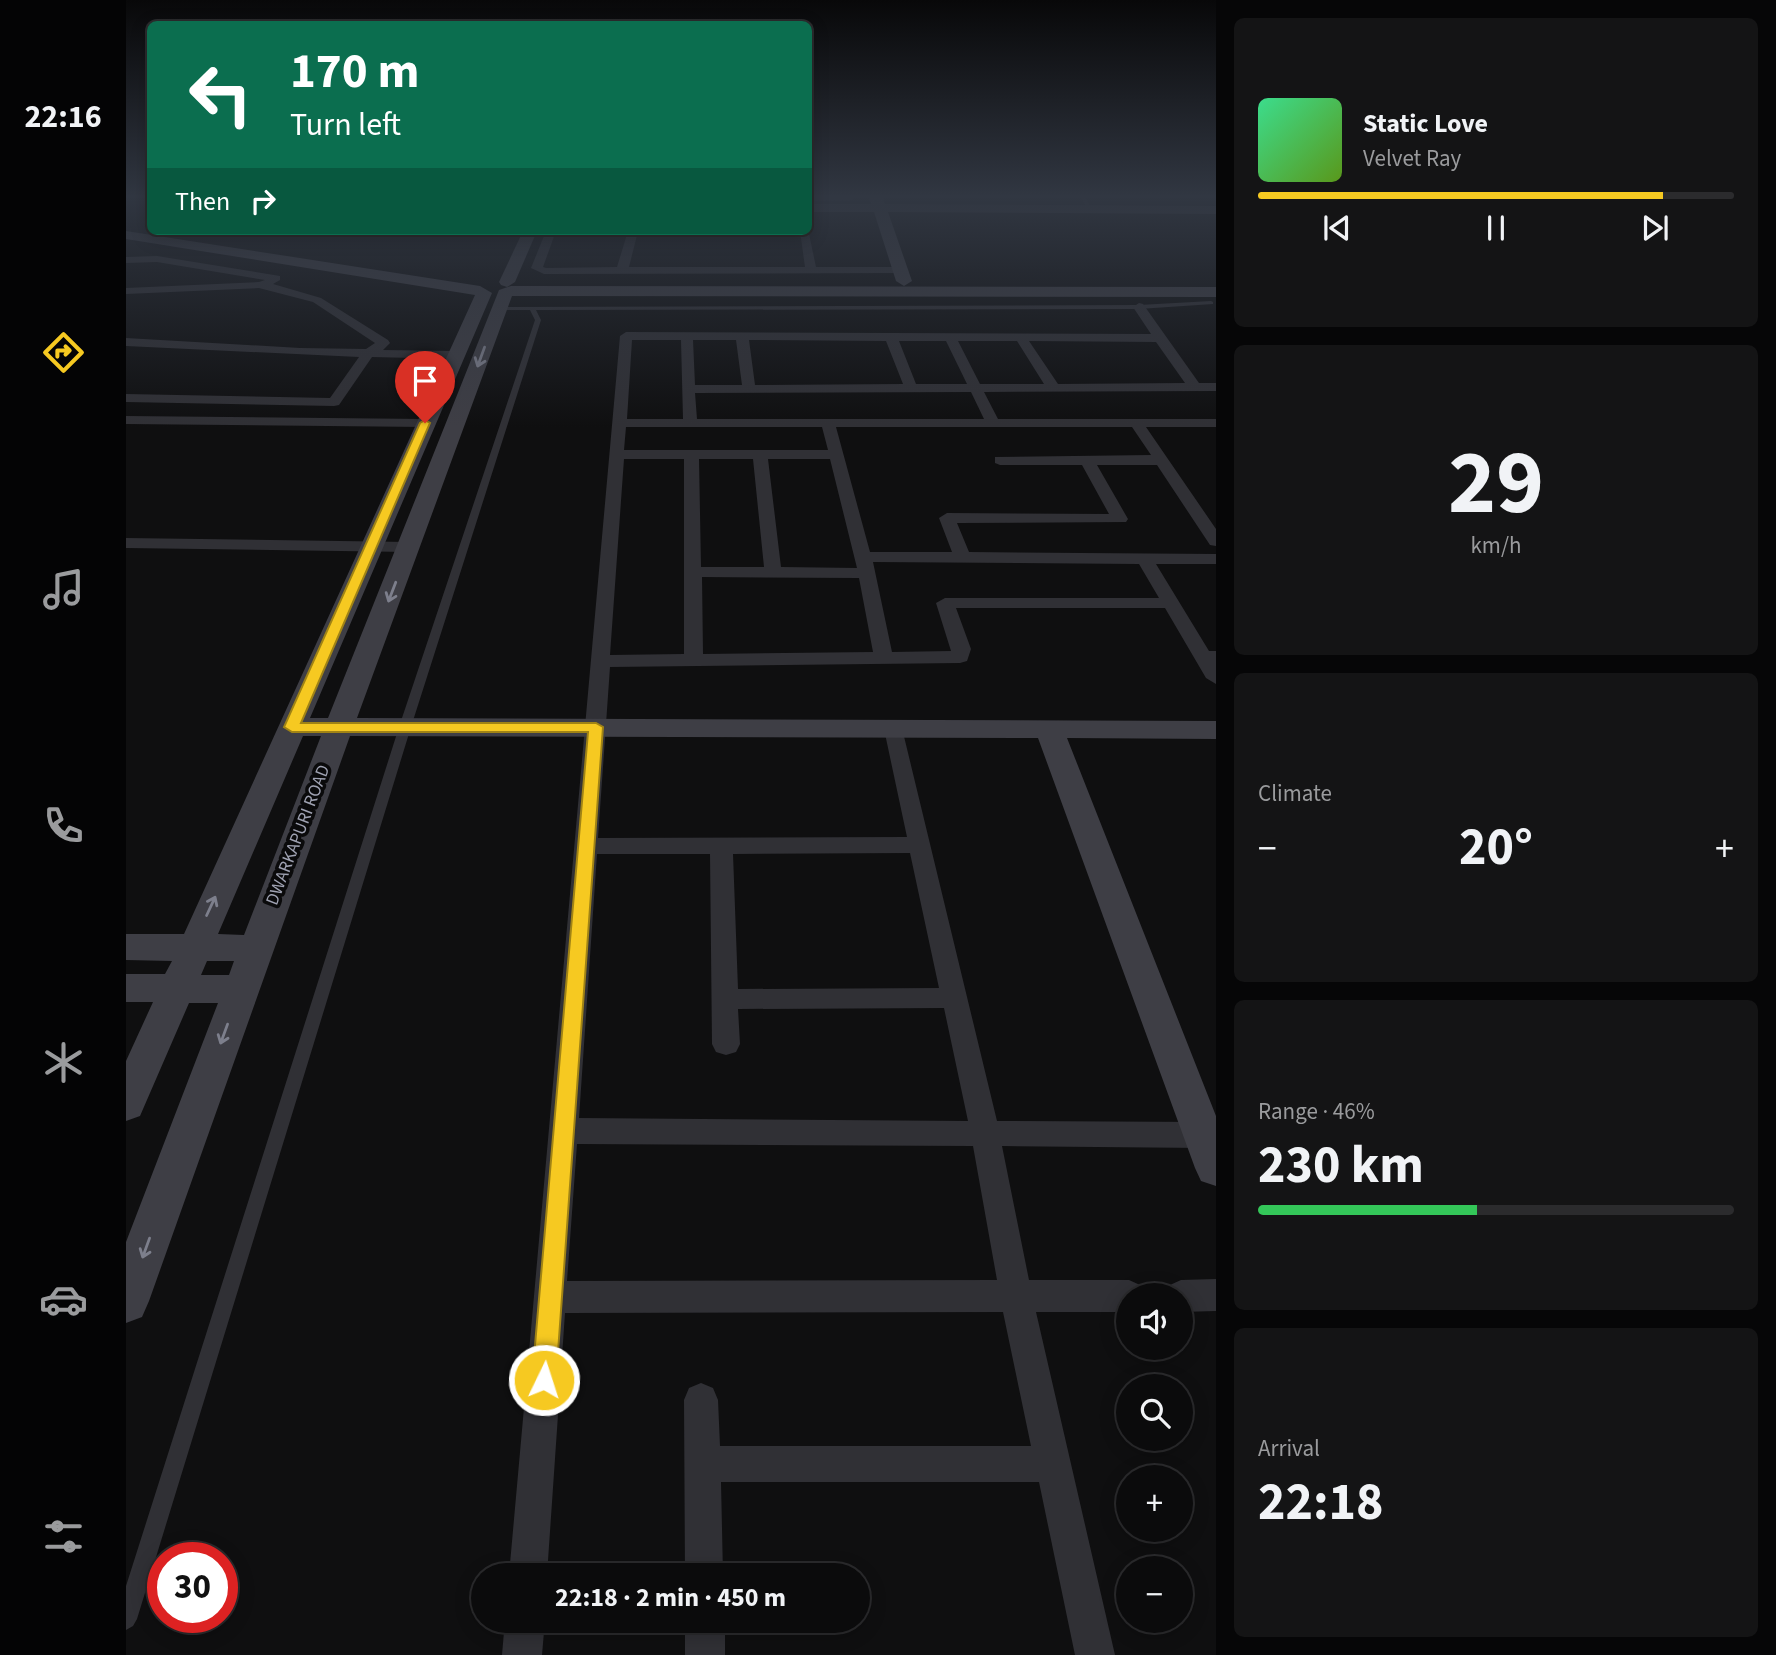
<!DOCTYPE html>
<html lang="en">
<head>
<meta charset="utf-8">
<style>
	body { margin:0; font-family:"Source Sans 3",sans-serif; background:#141415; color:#f1f3f6; height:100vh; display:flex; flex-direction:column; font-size:26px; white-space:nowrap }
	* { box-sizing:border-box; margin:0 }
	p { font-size:23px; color:#9a9b9d }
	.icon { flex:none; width:38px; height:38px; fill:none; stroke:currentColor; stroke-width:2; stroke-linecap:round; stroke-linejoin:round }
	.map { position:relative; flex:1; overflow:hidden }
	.sheet { display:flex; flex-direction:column; gap:18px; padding:18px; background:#060607; width:560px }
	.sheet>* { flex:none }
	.guide { position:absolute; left:21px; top:21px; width:665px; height:214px; border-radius:10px; box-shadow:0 4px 18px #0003,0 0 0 2px #2b2b2d; background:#0b6e4f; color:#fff; overflow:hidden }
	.buttons { position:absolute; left:990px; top:1283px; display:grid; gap:14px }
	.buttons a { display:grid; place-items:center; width:77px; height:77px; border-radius:50%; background:#0b0b0c; box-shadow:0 4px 18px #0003,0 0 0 2px #2b2b2d; font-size:35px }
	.speed { position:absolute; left:21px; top:1542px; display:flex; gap:14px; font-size:35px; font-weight:700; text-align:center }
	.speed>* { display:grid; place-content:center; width:91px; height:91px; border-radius:50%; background:#0b0b0c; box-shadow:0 4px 18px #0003,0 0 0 2px #2b2b2d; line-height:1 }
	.speed .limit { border:10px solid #d22; background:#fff; color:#111 }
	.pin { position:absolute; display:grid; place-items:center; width:60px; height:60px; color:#fff; margin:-72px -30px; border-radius:50% 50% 50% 0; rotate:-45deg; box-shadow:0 0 7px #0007 }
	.pin .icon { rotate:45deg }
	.me { position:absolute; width:77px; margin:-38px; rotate:4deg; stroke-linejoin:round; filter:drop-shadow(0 0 5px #0008) }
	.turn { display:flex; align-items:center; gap:24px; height:147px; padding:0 28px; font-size:32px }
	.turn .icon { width:91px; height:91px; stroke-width:2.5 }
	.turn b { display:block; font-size:49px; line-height:60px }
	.then { display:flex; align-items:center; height:66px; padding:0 28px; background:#0003; gap:14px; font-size:26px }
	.big { font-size:52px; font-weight:700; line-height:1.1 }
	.sheet .tile { flex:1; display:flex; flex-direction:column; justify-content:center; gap:10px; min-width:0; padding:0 24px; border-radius:10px; background:#141415 }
	.sheet .dial { align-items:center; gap:0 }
	.dial b { font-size:91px; line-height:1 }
	.song { display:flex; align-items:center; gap:21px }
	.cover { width:84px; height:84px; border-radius:10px; background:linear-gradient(135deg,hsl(150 70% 55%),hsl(90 70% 35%)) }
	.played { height:7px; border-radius:4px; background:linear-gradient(90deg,#f6c921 85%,#2b2b2d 85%) }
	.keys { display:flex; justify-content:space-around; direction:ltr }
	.heat { display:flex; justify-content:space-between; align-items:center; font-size:38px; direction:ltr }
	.charge { height:10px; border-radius:5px; background:linear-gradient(90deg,#34c759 46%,#2b2b2d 0) }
	.trip { position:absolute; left:345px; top:1563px; width:399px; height:70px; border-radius:35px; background:#0b0b0c; box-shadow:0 4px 18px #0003,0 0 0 2px #2b2b2d; font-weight:700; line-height:70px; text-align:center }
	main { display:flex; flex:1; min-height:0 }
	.menu { display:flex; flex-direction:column; width:126px; justify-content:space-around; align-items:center; background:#040405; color:#9a9b9d }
	.menu .icon { width:49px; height:49px }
	.menu .active { color:#f6c921 }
	.menu b { font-size:32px; color:#f1f3f6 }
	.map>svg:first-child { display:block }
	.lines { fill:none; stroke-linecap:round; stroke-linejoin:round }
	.lane { fill:#303035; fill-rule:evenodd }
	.street { fill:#303035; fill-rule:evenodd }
	.secondary { fill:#3e3e45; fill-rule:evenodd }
	.oneway { stroke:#7d7f8c }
	.route { fill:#f6c921; stroke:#a08315; stroke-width:2 }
	.labels { text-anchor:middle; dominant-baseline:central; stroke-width:7; stroke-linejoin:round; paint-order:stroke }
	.street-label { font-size:18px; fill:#9fa2b2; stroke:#0a0a0b }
</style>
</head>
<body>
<main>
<nav class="menu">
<b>22:16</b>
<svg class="icon active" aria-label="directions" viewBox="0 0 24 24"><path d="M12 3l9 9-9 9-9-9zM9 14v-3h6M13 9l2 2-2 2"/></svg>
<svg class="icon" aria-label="music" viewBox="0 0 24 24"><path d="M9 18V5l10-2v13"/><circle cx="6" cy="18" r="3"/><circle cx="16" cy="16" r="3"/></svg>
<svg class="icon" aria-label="phone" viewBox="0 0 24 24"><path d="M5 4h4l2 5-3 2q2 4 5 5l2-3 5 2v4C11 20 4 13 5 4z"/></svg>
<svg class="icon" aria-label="climate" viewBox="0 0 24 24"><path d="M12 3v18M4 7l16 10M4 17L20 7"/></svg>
<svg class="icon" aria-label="car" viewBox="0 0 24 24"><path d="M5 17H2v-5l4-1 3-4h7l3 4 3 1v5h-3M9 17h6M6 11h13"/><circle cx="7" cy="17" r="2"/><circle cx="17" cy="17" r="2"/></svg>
<svg class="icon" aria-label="filters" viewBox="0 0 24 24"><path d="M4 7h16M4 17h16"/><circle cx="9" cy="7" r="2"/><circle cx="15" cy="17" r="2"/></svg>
</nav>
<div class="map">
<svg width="1090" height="1655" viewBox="0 0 1090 1655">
	<rect width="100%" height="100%" fill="#0f0f10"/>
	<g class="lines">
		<!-- lane -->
		<g class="lane">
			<path d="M953 195H958L964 206H960Z"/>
			<path d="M1085 301 1087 302V304L1013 309 410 310 415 320 285 727 11 1619 7 1626 0 1630V1586L273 727 409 320 404 310H372L370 309V307L1013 305Z"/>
		</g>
		<!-- street -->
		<g class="street">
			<path d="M682 195H728L729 198 724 201H682Z"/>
			<path d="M682 229 690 267H774L780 270 774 273 418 274 405 268 420 231H430L417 267 420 268 491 267 502 231H512L503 267H679L674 231Z"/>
			<path d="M31 256 154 276V280L147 284 195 298 262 340 264 343 257 350 330 351 336 355 330 359 246 357 213 405 208 406 0 402V394L204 398 233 357 0 346V338L174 348 240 349 249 343 187 302 133 288 0 294V288L133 282 139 280 31 262 0 263V257Z"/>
			<path d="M1013 303 1017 304 1073 383H1090V391L858 392 872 419H1090V427H1020L1090 529V546L1084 545 1031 465H971L1002 519 1000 522 831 523 843 552 1090 554V564H1030L1083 651H1090V684L1080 678 1039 608H830L845 649 841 661 834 663 484 667 472 838 781 837 758 729 768 723 775 724 871 1121 1078 1122 1088 1126 1090 1140 1078 1148 876 1146 903 1280H1003L1014 1285 1019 1295H1003V1312H910L989 1655H949L913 1482H595L597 1575H559L558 1400 563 1388 575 1383 587 1388 592 1400 594 1446H905L877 1312 439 1313 421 1575H383L494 336 500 332 1025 334 1007 307ZM506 340H555L557 419H501ZM567 340H610L616 385H569ZM623 340 760 341 777 384 629 385ZM773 341H820L841 384H790ZM832 341H891L918 384H854ZM903 341 1030 342 1059 383 932 384ZM845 392 858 419H571L569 393ZM500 427H696L702 450H498ZM710 427H1006L1025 455 869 457V463L874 465H956L983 514 821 513 813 518 826 552H744ZM498 459H558V654L484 655ZM573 459H627L638 567H575ZM642 459H704L731 568 655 567ZM747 562 1013 564 1033 598H819L810 603 825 651 766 652ZM576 577 733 578 747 652 577 654ZM784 853 813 988 612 989 607 854ZM471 854H584L586 1044 590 1052 600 1055 610 1052 614 1044 612 1009 818 1008 842 1121 453 1118ZM451 1144 847 1146 871 1280 441 1281Z"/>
			<path d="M0 416 299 419 306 423 299 427 0 424Z"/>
			<path d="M0 538 283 542 291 547 283 552 0 548Z"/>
			<path d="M1090 1279V1311L1055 1312V1295H1039L1044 1285 1055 1280Z"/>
			<path d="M379 1620H419L416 1655H376Z"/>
			<rect x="559" y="1620" width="40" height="35"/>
		</g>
		<!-- secondary -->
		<g class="secondary">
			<path d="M742 195H756L759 204 1090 206V214L762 212 786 281 778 286 770 281 748 212H682V204H745Z"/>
			<path d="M0 231 354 286 366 293 184 718H202L373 290 385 286 1090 287V297L386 296 231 718 1090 721V739L941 738 1090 1116V1186L1075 1181 1069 1168 912 738 224 736 23 1301 16 1317 0 1323V1242L92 1003H63L14 1116 0 1121V1061L27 1002H0V974H39L46 961 0 960V934H58L349 295 0 239ZM177 736H195L118 935 92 934ZM81 961H108L103 975H75Z"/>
			<path d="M397 231H411L389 282 381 287 375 285 373 282Z"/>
		</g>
	</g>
	<!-- one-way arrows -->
	<defs><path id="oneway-shaft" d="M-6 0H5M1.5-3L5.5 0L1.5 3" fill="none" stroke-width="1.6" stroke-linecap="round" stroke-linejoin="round" transform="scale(1.75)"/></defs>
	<g class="oneway">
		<use href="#oneway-shaft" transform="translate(355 357) rotate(110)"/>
		<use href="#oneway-shaft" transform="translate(266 592) rotate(111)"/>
		<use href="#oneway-shaft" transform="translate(85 906) rotate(-65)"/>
		<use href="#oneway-shaft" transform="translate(98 1034) rotate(110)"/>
		<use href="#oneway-shaft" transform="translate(20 1248) rotate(110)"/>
	</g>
	<!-- sky -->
	<linearGradient id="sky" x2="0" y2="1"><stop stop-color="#080809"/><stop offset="0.46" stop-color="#313742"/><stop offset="1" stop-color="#313742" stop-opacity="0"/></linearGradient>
	<rect width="1090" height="427" fill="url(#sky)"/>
	<!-- route -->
	<path class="route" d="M299 420 304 423 175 723H470L477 727 430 1380 426 1389 418 1392 409 1389 406 1380 462 732H166L158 727 294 423Z"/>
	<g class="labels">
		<!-- street labels -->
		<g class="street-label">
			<text transform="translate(172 835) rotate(-69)">DWARKAPURI ROAD</text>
		</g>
	</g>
</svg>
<div class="buttons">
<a><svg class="icon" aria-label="sound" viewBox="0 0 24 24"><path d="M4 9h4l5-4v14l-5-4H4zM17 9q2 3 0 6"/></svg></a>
<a><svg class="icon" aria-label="search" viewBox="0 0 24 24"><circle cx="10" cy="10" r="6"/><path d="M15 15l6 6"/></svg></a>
<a>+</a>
<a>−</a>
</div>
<div class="speed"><div class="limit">30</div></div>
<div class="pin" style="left:299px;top:423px;background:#d93025"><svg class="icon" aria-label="arrive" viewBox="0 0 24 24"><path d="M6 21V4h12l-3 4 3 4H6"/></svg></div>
<svg class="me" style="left:418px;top:1380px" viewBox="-20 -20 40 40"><circle r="17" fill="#f6c921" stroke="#fff" stroke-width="3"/><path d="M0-11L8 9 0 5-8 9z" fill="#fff"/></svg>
<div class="trip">22:18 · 2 min · 450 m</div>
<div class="guide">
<div class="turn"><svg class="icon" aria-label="left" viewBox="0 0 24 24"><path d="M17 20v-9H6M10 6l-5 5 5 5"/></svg><div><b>170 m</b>Turn left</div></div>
<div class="then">Then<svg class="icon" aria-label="right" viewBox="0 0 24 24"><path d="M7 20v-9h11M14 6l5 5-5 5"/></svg></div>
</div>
</div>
<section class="sheet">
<div class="tile">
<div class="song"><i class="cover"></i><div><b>Static Love</b><p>Velvet Ray</p></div></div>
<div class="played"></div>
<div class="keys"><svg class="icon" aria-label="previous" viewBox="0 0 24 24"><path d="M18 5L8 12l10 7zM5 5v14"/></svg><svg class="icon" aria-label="pause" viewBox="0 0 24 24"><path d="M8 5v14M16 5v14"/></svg><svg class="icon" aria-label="next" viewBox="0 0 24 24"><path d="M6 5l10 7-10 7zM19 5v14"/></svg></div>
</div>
<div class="tile dial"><b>29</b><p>km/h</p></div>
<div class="tile"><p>Climate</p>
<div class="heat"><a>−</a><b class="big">20°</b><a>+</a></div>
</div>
<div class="tile"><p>Range · 46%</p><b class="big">230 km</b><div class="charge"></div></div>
<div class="tile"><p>Arrival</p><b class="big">22:18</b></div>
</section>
</main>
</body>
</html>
